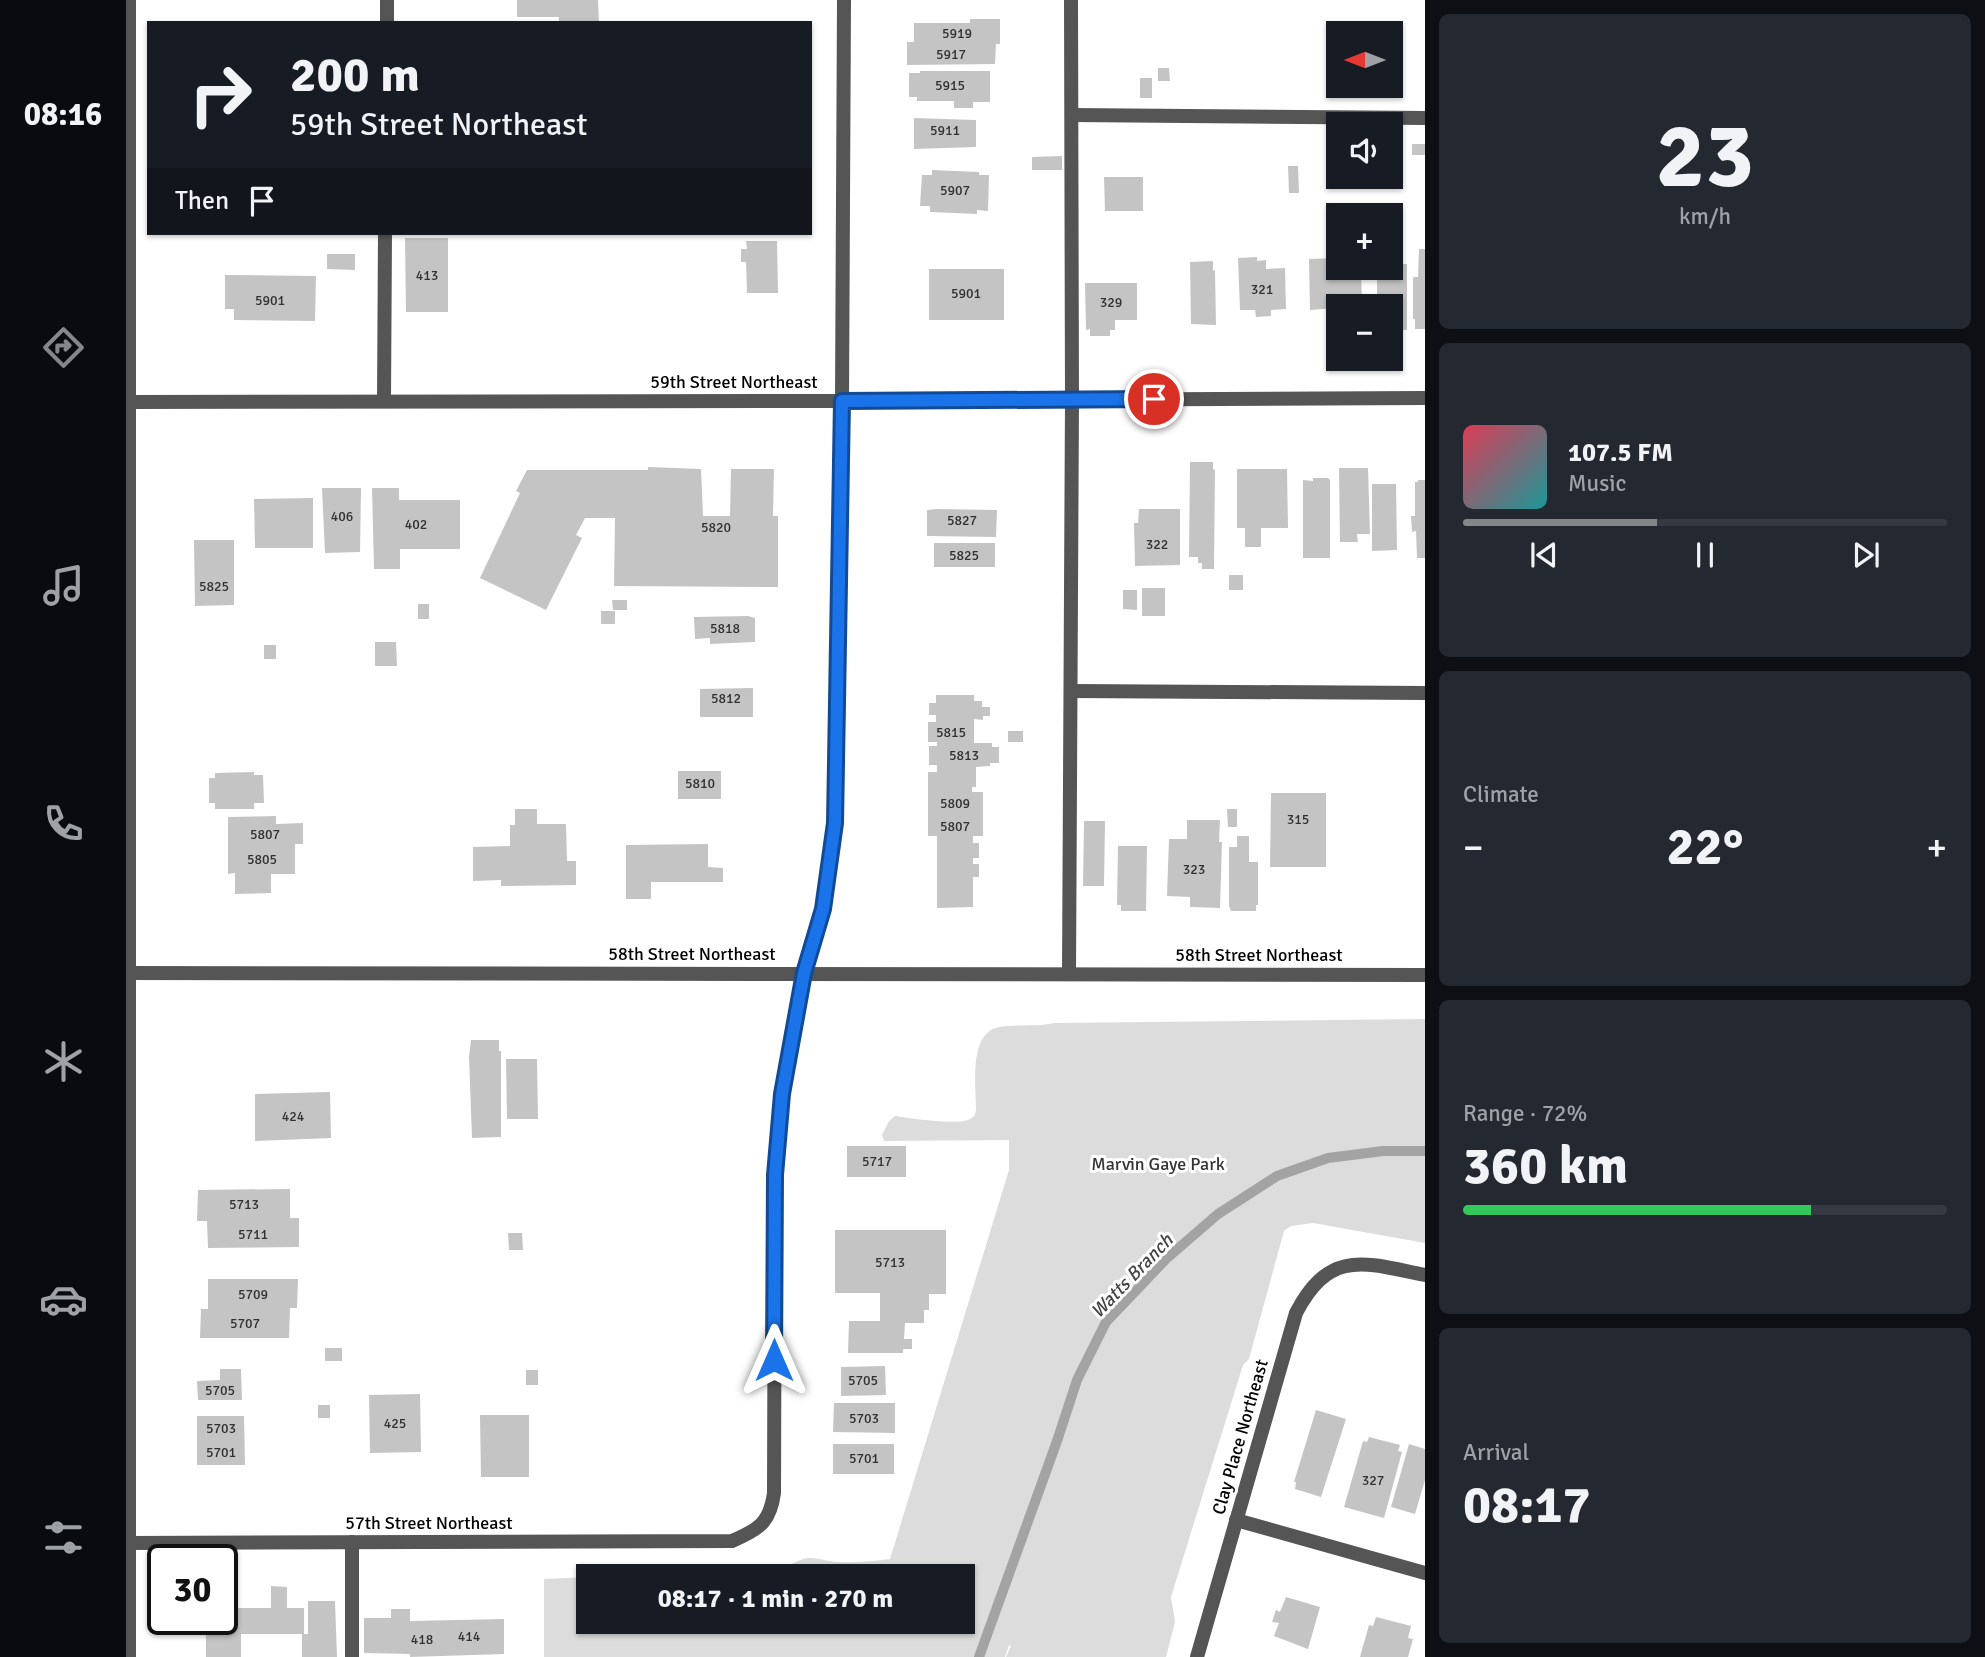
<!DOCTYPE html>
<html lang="en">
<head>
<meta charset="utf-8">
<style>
	body { margin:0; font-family:Signika,sans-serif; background:#242831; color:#f1f3f6; height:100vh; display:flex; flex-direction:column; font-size:26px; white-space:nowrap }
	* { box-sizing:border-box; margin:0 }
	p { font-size:23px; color:#9ea1a6 }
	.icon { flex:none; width:38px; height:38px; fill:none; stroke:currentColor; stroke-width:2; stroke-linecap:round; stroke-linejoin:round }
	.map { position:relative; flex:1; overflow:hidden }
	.panel { display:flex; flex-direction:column; gap:14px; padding:14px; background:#0d0f14; width:560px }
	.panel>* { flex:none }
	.banner { position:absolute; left:21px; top:21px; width:665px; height:214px; border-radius:0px; box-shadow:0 2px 5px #0004; background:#171b24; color:#f1f3f6; overflow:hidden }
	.needle { width:46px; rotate:270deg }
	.fabs { position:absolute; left:1200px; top:21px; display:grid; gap:14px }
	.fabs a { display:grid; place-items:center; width:77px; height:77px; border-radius:0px; background:#171b24; box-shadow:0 2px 5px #0004; font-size:35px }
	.speed { position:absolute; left:21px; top:1544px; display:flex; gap:14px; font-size:35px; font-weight:700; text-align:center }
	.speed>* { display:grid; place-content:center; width:91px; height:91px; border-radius:50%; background:#171b24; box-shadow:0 2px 5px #0004; line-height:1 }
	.speed .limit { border:4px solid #111; border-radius:10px; background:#fff; color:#111 }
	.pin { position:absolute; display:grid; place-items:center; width:60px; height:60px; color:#fff; margin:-30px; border:4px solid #fff; border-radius:50%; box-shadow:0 2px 7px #0007 }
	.me { position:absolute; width:77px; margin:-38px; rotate:0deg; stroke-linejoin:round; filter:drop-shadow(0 0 5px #0008) }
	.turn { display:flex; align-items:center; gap:24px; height:147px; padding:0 28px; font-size:32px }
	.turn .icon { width:91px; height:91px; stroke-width:2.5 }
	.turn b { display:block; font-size:49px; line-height:60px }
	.then { display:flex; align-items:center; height:66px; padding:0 28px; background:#0003; gap:14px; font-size:26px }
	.big { font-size:52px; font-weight:700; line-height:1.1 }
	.panel .widget { flex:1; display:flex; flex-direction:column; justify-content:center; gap:10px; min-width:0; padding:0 24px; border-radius:10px; background:#242831 }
	.panel .dial { align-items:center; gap:0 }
	.dial b { font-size:91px; line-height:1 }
	.song { display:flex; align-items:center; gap:21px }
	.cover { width:84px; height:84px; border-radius:10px; background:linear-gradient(135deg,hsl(350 70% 55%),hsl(180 70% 35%)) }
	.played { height:7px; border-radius:4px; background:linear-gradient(90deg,#858687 40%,#363941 40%) }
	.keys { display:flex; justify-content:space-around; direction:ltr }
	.heat { display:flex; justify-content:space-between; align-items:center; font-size:38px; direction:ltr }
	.charge { height:10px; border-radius:5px; background:linear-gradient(90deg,#34c759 72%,#363941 0) }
	.trip { position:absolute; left:450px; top:1564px; width:399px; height:70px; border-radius:0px; background:#171b24; box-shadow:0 2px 5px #0004; font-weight:700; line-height:70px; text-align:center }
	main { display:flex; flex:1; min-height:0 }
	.tabs { display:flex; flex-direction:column; width:126px; justify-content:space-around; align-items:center; background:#090b0e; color:#9ea1a6 }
	.tabs .icon { width:49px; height:49px }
	.tabs .active { color:#858687 }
	.tabs b { font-size:32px; color:#f1f3f6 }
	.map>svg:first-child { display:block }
	.green { fill:#dcdcdc }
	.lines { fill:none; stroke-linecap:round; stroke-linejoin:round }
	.stream { stroke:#a3a3a3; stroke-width:10 }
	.building { fill:#c4c4c4 }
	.service { stroke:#555; stroke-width:14 }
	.minor { stroke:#555; stroke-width:14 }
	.route-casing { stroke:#114b97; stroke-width:18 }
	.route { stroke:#1a73e8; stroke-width:12 }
	.labels { text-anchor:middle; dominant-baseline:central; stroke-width:6; stroke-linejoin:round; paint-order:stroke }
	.number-label { font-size:14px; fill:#313131 }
	.street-label { font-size:18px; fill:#000; stroke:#fff }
	.park-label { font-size:18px; fill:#333; stroke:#fff }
	.water-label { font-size:19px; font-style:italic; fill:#444; stroke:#fff }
</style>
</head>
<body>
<main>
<nav class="tabs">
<b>08:16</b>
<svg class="icon active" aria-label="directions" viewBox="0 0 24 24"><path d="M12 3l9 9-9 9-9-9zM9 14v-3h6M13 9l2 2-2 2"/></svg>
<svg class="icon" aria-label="music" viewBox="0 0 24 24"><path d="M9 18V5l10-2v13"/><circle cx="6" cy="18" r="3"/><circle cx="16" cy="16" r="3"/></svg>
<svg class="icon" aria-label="phone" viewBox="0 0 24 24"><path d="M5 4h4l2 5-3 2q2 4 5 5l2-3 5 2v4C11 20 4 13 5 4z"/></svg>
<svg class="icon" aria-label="climate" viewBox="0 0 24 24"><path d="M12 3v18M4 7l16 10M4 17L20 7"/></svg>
<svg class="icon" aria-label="car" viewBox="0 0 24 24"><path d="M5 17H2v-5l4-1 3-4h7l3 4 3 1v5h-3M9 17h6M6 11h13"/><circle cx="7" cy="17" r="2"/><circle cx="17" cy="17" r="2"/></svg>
<svg class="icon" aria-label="filters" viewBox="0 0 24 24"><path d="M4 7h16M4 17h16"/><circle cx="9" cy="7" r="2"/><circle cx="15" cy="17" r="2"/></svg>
</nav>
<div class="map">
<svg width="1299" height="1657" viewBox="0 0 1299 1657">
	<rect width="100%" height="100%" fill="#fff"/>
	<!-- green -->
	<path class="green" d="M1299 1019V1243L1187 1223 1165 1226 1158 1231 1123 1359 1117 1365 1045 1597 1049 1622 1040 1657H880L885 1646 883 1645 879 1657H418V1579L462 1577V1622H836V1577H462L664 1565C686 1552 691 1561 713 1562 729 1563 748 1561 764 1559L883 1170V1140L758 1141 756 1135 763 1121 769 1116C784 1118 831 1126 844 1119 849 1116 849 1115 850 1110 850 1087 842 1031 874 1027 891 1024 912 1027 928 1023Z"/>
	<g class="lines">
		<!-- stream -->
		<path class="stream" d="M853 1657 931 1441 951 1380 980 1322 1040 1259 1092 1214 1151 1176 1202 1158 1257 1151H1299"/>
	</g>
	<!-- building -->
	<g class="building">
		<path d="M391 0H472L473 23H433V17H391Z"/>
		<path d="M844 19H874V44H870L869 64 781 65V42H788V23H844Z"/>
		<path d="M1032 68H1043L1044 81H1032Z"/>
		<path d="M794 71H864V102H847V108H828V101H791V97H783V73H794Z"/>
		<rect x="1014" y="78" width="12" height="20"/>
		<path d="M788 118 850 120V147L788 149Z"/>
		<rect x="1286" y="144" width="13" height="11"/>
		<path d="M936 156V170H906V157Z"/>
		<path d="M1162 166H1172L1173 193H1163Z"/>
		<path d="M806 170 853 172V175H863L862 211 851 210V214L804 212V206H794L796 175H806Z"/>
		<path d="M978 177H1017V211H979Z"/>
		<path d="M279 238H322V312H280Z"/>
		<path d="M620 241H651L652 293H621L620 262H615V249H621Z"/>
		<path d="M1293 249H1299V329H1289V319H1287V277H1292Z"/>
		<path d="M201 254H229V270L201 269Z"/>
		<path d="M1131 257V261L1140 260V269L1159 268 1160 309 1145 310V316L1130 317 1129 310H1114L1112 258Z"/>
		<path d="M1213 258V268H1235L1236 306 1184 310 1183 259Z"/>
		<path d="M1087 261V271L1089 270 1090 325 1065 324 1064 262Z"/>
		<path d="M1267 264H1281V330H1265V306H1251V276H1267Z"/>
		<rect x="803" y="269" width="75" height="51"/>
		<path d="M99 275 190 276 189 321 108 320V309H99Z"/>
		<path d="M959 283H1011V320H989V330H984V336H964V329L960 330Z"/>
		<path d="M1064 462H1087V469L1089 470 1088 569H1076V563H1072V557H1063Z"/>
		<path d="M522 467 575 469 577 516H604L605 469H648L647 516H652V587L488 586 489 518H459L450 535 456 538 420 610 354 578 394 493 390 491 401 470H522Z"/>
		<path d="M1213 468H1242L1244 534H1231L1232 542H1214Z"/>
		<path d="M1111 469H1161L1162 528H1135V547H1119V528H1111Z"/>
		<path d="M1187 478H1202L1204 480V558H1177V480L1187 481Z"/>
		<path d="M1292 480H1299V558H1291L1290 531 1286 532 1285 516H1289V482H1292Z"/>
		<path d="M1246 484H1270L1271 550 1246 551Z"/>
		<path d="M196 488H235L234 552 199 553Z"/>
		<path d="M246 488H273V500H334V549H274V569H248Z"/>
		<path d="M187 498V548H129L128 499Z"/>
		<path d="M811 509 871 510 870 537 801 536V510Z"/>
		<path d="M1013 509H1054V565L1009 566 1008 523H1012Z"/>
		<path d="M68 540H108V605L69 606Z"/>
		<rect x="808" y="543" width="61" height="24"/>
		<rect x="1103" y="575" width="14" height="15"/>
		<rect x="1016" y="588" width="23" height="28"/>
		<path d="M997 590H1011V610L997 609Z"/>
		<path d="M486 600H501V610H487Z"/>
		<rect x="292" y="604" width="11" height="15"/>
		<rect x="475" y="611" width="14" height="13"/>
		<path d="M622 616 629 618V642L584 644V638L569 639 568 617Z"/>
		<path d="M249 642H270L271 666H249Z"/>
		<rect x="138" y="645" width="12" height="14"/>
		<path d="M627 688V717H574V689Z"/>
		<path d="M810 695H848V701H856V707H864V716H857V720L848 719V743H866V747H873V763H864V766L850 767V787H846V792H857V836H847V843H853V858H847V864H853V877H847V907L811 908V836H802V772H811V765H803V746H811V742H802V722H810V715H803V703H810Z"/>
		<rect x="882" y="731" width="15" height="11"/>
		<rect x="552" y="771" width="43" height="28"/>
		<path d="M128 772V775H137L138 803H128V809H89V803H83V778H89V773Z"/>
		<path d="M1145 793H1200V867H1144Z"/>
		<path d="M389 809H411V824H440L441 861H450V885L375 886V880L347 881V847L384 846V825H389Z"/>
		<path d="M1101 809H1111V827H1102Z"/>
		<path d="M150 816V824L177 823V844H169V874H145V893L109 894V873L102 874V817Z"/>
		<path d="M1061 820H1094L1093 842H1096L1094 908 1064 907V897L1041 896 1043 839H1061Z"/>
		<path d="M958 821H979L978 886H957Z"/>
		<path d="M1111 836H1123V862H1132V905H1130V911H1105L1103 906V847H1111Z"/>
		<path d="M582 844V867L597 868V882H525V899H500V845Z"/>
		<path d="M992 846H1021L1020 911H995V905H991Z"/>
		<path d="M345 1040H373V1051H375V1137L346 1138 343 1057Z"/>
		<path d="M380 1059H411L412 1119H381Z"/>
		<path d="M204 1092 205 1138 129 1141V1094Z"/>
		<rect x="721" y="1146" width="59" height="31"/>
		<path d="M164 1189V1218H173V1247L82 1248 81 1221H71L72 1190Z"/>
		<path d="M709 1230H820V1294H803V1310H798V1323H779L778 1339H786V1349H777V1353H722L723 1321H754V1293H709Z"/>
		<path d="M382 1233H396L397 1250H383Z"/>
		<path d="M82 1279H172L171 1308H164L163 1338H74L75 1309H82Z"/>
		<rect x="199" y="1348" width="17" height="13"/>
		<path d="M759 1366 760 1395 715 1396V1367Z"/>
		<path d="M94 1369H115L116 1400H72L71 1381 94 1380Z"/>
		<rect x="400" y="1370" width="12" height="15"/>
		<path d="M294 1394 295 1452 244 1453 243 1395Z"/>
		<path d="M708 1403H769V1433L707 1432Z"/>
		<rect x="192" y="1405" width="12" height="13"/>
		<path d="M1190 1410 1220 1419 1195 1497 1169 1489 1170 1482H1168Z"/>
		<path d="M354 1415H403V1477H355Z"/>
		<path d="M71 1416H118L119 1465H71Z"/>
		<path d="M1243 1437 1274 1445 1272 1451 1276 1452 1258 1518 1218 1507 1237 1441 1241 1442Z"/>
		<rect x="707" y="1444" width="61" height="30"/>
		<path d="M1283 1444 1299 1449V1480L1289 1514 1265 1507Z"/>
		<path d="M145 1586 161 1587V1608H178V1634H182V1601H209L211 1657H176V1634H115V1657H80V1619H96V1608H145Z"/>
		<path d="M1160 1597 1194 1607 1182 1649 1148 1636 1153 1623 1146 1622 1150 1610 1154 1612Z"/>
		<path d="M265 1609H284V1621L378 1619V1654L284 1657V1654L238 1653V1618H265Z"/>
		<path d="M1250 1617 1285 1626 1282 1638 1287 1639 1282 1657H1234L1243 1625 1247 1626Z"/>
	</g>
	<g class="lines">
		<!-- service -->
		<g class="service">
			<path d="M261 23V0"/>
			<path d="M946 115 1299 118"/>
			<path d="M258 401 259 233"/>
			<path d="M945 691 1299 693"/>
			<path d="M943 974 946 400 945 0"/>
			<path d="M226 1657V1542"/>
		</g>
		<!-- minor -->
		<g class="minor">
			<path d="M0 402 716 401 1299 398"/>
			<path d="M0 973 1299 975"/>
			<path d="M1110 1520 1299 1573"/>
			<path d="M0 1543 606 1541C632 1530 644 1523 648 1493L649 1175 656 1094 666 1037 678 973 697 909 709 823 716 401 718 0"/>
			<path d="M3 1657V0"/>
			<path d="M1071 1657 1170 1313C1204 1248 1239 1263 1299 1275"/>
		</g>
	</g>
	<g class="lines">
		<!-- route casing -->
		<g class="route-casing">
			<path id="route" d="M648 1360 649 1175 656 1094 678 973 697 909 709 823 716 401 1028 399"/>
		</g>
		<!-- route -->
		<use href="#route" class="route"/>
	</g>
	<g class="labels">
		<!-- number labels -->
		<g class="number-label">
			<text x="831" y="33">5919</text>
			<text x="825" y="54">5917</text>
			<text x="824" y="85">5915</text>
			<text x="819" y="130">5911</text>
			<text x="829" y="190">5907</text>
			<text x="301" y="275">413</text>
			<text x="1136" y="289">321</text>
			<text x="840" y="293">5901</text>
			<text x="144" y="300">5901</text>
			<text x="985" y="302">329</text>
			<text x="216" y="516">406</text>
			<text x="836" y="520">5827</text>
			<text x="290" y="524">402</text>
			<text x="590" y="527">5820</text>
			<text x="1031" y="544">322</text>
			<text x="838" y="555">5825</text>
			<text x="88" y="586">5825</text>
			<text x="599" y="628">5818</text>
			<text x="600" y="698">5812</text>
			<text x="825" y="732">5815</text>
			<text x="838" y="755">5813</text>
			<text x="574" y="783">5810</text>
			<text x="829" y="803">5809</text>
			<text x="1172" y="819">315</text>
			<text x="829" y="826">5807</text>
			<text x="139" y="834">5807</text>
			<text x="136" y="859">5805</text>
			<text x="1068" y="869">323</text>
			<text x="167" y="1116">424</text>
			<text x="751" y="1161">5717</text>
			<text x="118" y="1204">5713</text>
			<text x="127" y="1234">5711</text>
			<text x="764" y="1262">5713</text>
			<text x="127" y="1294">5709</text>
			<text x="119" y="1323">5707</text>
			<text x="737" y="1380">5705</text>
			<text x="94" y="1390">5705</text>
			<text x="738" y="1418">5703</text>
			<text x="269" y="1423">425</text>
			<text x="95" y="1428">5703</text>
			<text x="95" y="1452">5701</text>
			<text x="738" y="1458">5701</text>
			<text x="1247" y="1480">327</text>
			<text x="343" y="1636">414</text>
			<text x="296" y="1639">418</text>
		</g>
		<!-- street labels -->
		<g class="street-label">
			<text x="608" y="382">59th Street Northeast</text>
			<text x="566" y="954">58th Street Northeast</text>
			<text x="1133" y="955">58th Street Northeast</text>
			<text transform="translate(1114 1437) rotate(-74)">Clay Place Northeast</text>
			<text x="303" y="1523">57th Street Northeast</text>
		</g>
		<!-- park labels -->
		<g class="park-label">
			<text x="1032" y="1164">Marvin Gaye Park</text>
		</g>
		<!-- water labels -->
		<g class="water-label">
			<text transform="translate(1006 1276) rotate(-46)">Watts Branch</text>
		</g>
	</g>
</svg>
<div class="fabs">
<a><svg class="needle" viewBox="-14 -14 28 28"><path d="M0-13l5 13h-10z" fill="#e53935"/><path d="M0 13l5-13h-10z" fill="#9ea1a6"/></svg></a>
<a><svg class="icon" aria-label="sound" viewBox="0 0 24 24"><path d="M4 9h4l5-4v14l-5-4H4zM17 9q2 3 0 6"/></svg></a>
<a>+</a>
<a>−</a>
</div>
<div class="speed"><div class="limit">30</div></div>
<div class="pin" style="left:1028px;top:399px;background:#d93025"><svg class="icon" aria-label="arrive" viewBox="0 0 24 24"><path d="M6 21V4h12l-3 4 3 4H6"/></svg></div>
<svg class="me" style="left:648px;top:1360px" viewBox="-20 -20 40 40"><path d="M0-17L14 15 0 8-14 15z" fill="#1a73e8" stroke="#fff" stroke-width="4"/></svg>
<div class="trip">08:17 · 1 min · 270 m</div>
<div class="banner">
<div class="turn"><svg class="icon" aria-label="right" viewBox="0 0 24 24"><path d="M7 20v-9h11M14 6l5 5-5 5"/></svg><div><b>200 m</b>59th Street Northeast</div></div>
<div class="then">Then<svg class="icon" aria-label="arrive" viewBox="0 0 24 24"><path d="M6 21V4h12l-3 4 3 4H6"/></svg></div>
</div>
</div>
<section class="panel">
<div class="widget dial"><b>23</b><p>km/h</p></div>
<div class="widget">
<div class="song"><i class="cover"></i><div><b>107.5 FM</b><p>Music</p></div></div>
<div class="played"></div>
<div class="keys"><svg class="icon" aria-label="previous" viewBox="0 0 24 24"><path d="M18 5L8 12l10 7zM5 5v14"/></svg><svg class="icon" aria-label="pause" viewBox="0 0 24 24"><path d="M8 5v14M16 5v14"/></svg><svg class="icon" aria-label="next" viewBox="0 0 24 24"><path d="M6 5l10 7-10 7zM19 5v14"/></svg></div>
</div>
<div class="widget"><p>Climate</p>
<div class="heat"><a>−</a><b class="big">22°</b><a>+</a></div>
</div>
<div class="widget"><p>Range · 72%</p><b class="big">360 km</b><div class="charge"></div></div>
<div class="widget"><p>Arrival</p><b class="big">08:17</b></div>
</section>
</main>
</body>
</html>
